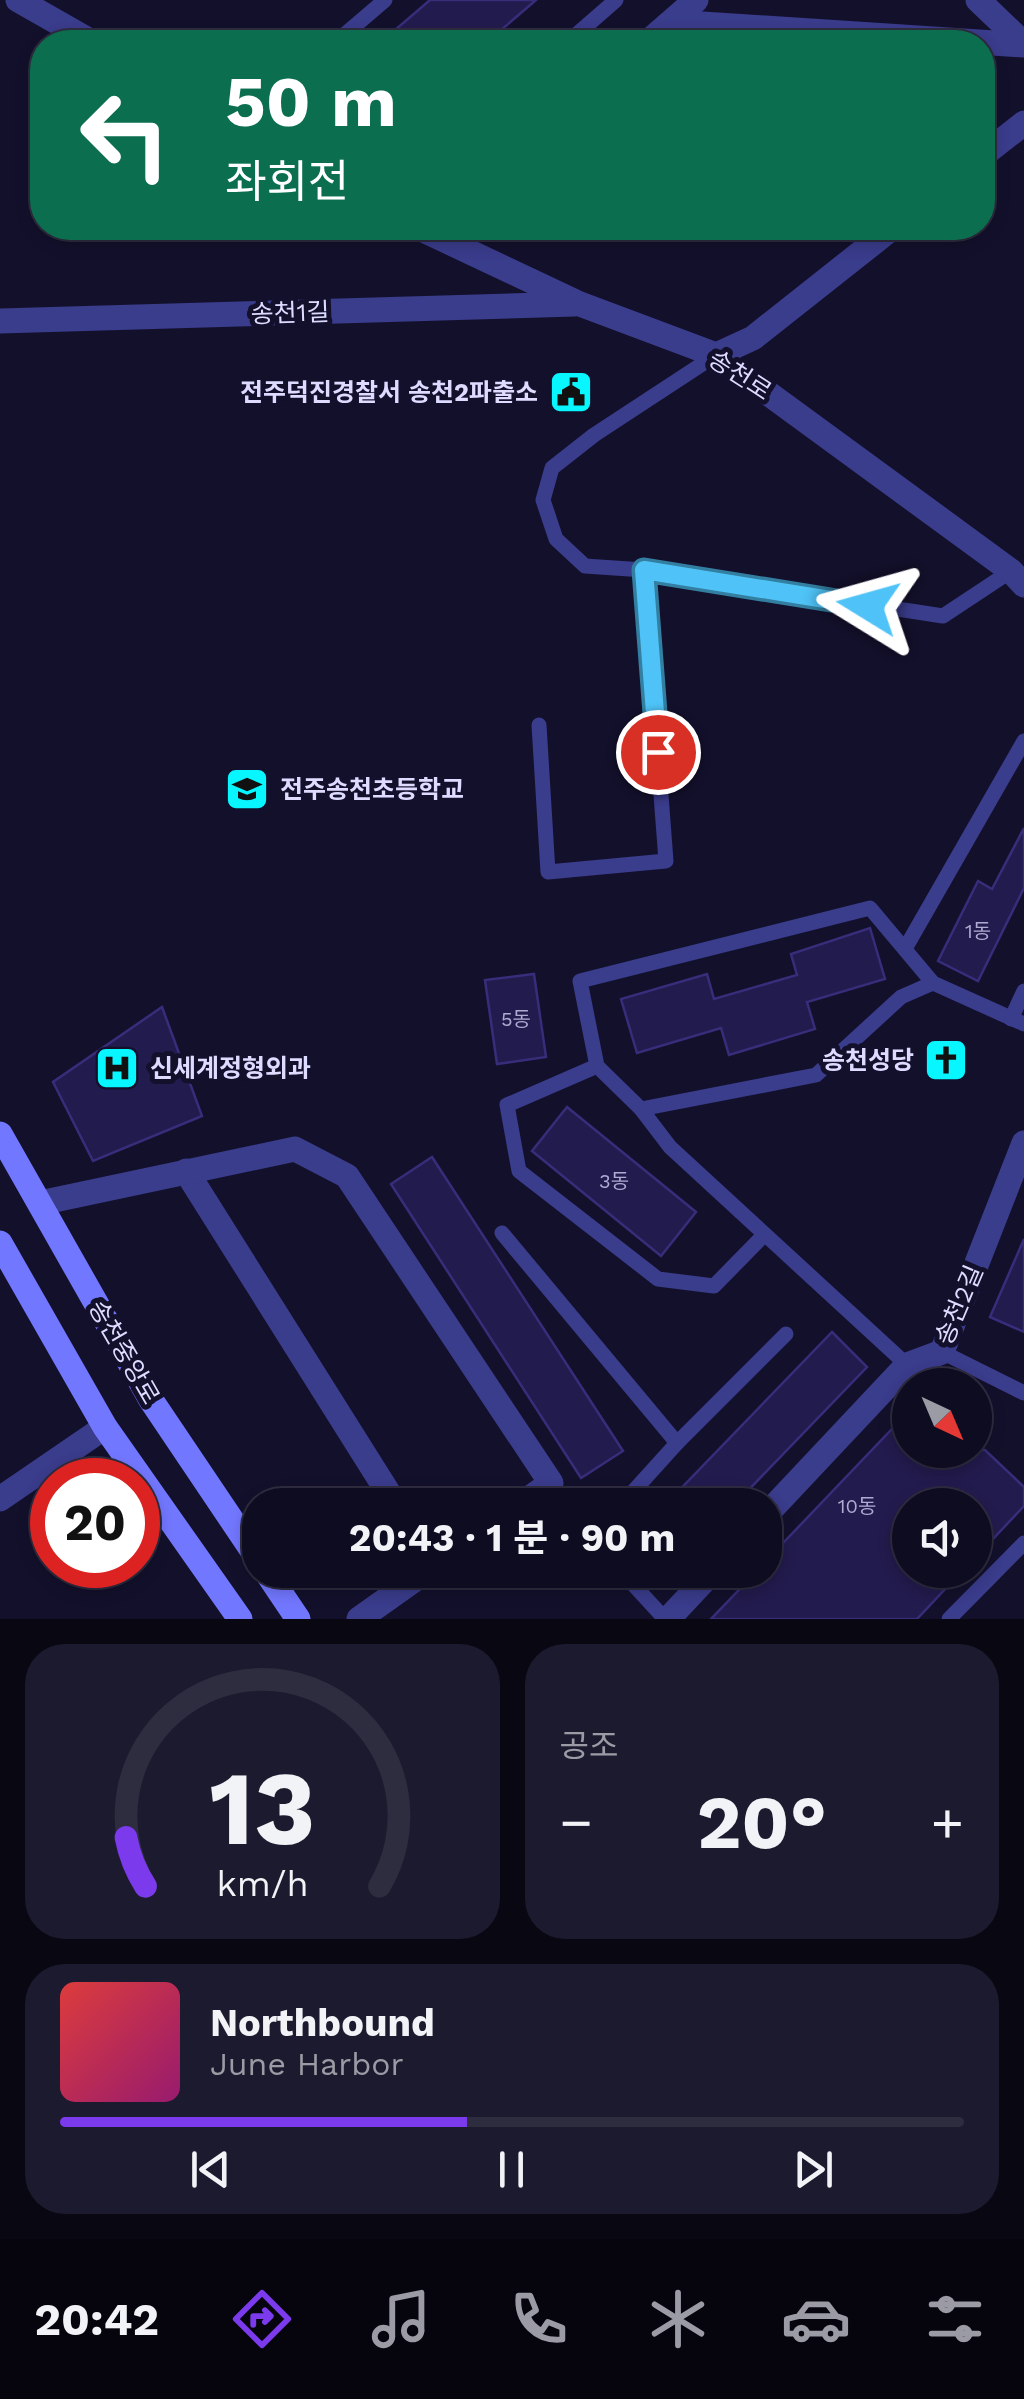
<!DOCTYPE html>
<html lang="ko">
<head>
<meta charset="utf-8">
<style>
	body { margin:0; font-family:"Work Sans","Noto Sans KR",sans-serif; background:#1c1a2e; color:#f1f3f6; height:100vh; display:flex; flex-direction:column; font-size:38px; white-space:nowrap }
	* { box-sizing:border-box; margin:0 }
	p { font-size:32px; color:#9b9ba5 }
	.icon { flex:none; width:55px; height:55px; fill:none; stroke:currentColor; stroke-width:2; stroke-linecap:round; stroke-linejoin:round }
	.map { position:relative; height:1619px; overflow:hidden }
	.sheet { display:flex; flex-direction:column; gap:25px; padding:25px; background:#080712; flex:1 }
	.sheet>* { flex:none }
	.banner { position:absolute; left:30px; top:30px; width:965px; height:210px; border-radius:40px; box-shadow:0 5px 15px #0003,0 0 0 2px #2e2c3f; background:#0b6e4f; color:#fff; overflow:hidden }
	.needle { width:65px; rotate:136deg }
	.controls { position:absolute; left:892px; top:1368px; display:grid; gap:20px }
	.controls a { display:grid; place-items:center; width:100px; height:100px; border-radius:50%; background:#0e0c21; box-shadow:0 5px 15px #0003,0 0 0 2px #2e2c3f; font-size:50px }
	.speed { position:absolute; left:30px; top:1458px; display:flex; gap:20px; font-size:50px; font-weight:700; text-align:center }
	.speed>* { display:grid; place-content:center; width:130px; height:130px; border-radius:50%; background:#0e0c21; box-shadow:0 5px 15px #0003,0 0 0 2px #2e2c3f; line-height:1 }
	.speed .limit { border:15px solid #d22; background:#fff; color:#111 }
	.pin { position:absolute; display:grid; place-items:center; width:85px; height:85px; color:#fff; margin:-42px; border:5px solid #fff; border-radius:50%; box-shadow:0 2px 10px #0007 }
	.me { position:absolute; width:110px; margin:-55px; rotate:278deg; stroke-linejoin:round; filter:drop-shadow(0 0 8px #0008) }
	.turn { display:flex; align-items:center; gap:35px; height:210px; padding:0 30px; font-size:45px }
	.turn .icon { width:130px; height:130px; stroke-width:2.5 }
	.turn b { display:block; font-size:70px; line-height:85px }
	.big { font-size:75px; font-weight:700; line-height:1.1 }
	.sheet .widget { flex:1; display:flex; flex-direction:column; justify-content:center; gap:15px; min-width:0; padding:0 35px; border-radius:40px; background:#1c1a2e }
	.sheet .dial { align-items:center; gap:0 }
	.dial svg { height:260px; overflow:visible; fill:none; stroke:#2e2c3f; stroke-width:7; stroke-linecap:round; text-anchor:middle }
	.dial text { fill:#f1f3f6; stroke:none }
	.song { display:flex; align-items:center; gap:30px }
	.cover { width:120px; height:120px; border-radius:15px; background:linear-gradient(135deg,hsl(0 70% 55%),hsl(320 70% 35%)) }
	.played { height:10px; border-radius:5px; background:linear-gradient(90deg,#7c3aed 45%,#2e2c3f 45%) }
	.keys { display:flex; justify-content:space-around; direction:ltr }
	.heat { display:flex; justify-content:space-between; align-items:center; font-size:55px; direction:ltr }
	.sheet .tiles { flex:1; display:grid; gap:25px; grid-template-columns:1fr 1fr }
	.widget:last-child { grid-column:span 2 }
	.trip { position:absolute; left:242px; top:1488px; width:540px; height:100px; border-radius:40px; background:#0e0c21; box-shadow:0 5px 15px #0003,0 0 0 2px #2e2c3f; font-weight:700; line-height:100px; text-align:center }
	.dock { display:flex; height:160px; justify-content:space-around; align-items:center; background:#06050d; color:#9b9ba5 }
	.dock .icon { width:70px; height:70px }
	.dock .selected { color:#7c3aed }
	.dock b { font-size:45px; color:#f1f3f6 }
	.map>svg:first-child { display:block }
	.building { fill:#221b4d; stroke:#372d7a; stroke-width:2.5 }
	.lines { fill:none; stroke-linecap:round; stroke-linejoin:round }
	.lane { stroke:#3a3c8c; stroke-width:15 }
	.street { stroke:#3a3c8c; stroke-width:25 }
	.secondary { stroke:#7277ff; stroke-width:25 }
	.route-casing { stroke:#337fa1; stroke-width:25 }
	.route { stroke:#4fc3f7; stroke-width:18 }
	.labels { text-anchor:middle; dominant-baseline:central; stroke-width:10; stroke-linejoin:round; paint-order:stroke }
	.number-label { font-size:20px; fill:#aeabd2 }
	.street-label { font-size:25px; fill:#dddbff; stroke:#13102c }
	.poi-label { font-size:25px; font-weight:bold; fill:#dddbff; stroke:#13102c; text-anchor:end }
</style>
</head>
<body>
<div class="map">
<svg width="1024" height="1619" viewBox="0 0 1024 1619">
	<rect width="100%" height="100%" fill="#13102c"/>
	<!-- building -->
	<g class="building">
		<path d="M430 0H536L487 42H381Z"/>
		<path d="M1024 828V888L978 981 938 961 978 881 992 889Z"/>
		<path d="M870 928 885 979 807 1002 815 1029 729 1055 721 1028 637 1053 621 999 707 974 714 999 797 975 791 954Z"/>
		<path d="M534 974 546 1057 497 1064 485 980Z"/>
		<path d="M162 1007 202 1116 93 1161 53 1082Z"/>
		<path d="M567 1107 696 1212 661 1256 532 1151Z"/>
		<path d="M432 1157 623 1451 581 1478 391 1184Z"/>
		<path d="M1024 1239V1332L990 1317Z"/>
		<path d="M832 1332 867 1367 734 1505H665Z"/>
		<path d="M910 1410V1450H985L1024 1487V1506L975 1558V1505H910V1570H963L917 1619H711L758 1570H765V1562Z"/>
	</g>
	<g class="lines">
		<!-- lane -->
		<g class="lane">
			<path d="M336 42 385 0"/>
			<path d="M568 42 616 0"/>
			<path d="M716 355 594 435 552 468 543 500 556 539 585 566 644 570 943 616 1011 571"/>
			<path d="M539 725 548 872 666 861 644 570"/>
			<path d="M906 947 1024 741"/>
			<path d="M1011 1019 1024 991"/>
			<path d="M597 1066 507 1105 519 1171 658 1279 714 1286 764 1235"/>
			<path d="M641 1109 816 1075 901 997 933 983"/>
			<path d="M502 1233 677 1443"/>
			<path d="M942 1352 1024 1393"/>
			<path d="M907 1365 670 1147 641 1109 597 1066 580 981 870 908 933 983 1024 1024"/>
			<path d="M621 1505 677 1443 786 1334"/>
			<path d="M620 1570 665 1619"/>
			<path d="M949 1619 1024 1543"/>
		</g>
		<!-- street -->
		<g class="street">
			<path d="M18 0 92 42"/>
			<path d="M978 0 1024 44"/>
			<path d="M672 22 1024 45"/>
			<path d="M648 42 696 0"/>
			<path d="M982 156 1024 123"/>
			<path d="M419 228 580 304 716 355 1011 571 1024 585"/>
			<path d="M0 321 575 304"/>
			<path d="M716 355 753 338 892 228"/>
			<path d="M186 1171 396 1505"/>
			<path d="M40 1203 295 1149 347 1176 551 1483 520 1505"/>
			<path d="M0 1499 105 1427"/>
			<path d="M765 1516 907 1365 942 1352 1024 1143"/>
			<path d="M359 1619 428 1570"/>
			<path d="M668 1619 714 1570"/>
		</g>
		<!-- secondary -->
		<g class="secondary">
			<path d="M0 1134 151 1400 260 1562"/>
			<path d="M0 1243 105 1427 240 1619"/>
			<path d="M265 1570 298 1619"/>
		</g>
	</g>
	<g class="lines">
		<!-- route casing -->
		<g class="route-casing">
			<path id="route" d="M658 752 644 570 868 606"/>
		</g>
		<!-- route -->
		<use href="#route" class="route"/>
	</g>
	<!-- icons -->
	<defs>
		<g id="civic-square" transform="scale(2.25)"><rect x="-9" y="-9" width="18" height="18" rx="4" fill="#07f6ff" stroke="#13102c"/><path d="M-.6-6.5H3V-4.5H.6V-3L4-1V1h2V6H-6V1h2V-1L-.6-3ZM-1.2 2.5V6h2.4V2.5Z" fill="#111"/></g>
		<g id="school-square" transform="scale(2.25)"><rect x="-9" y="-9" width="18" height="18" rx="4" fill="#07f6ff" stroke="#13102c"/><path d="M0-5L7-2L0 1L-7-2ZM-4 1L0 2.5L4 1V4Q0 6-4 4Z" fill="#111"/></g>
		<g id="church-square" transform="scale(2.25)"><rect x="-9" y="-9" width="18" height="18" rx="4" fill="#07f6ff" stroke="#13102c"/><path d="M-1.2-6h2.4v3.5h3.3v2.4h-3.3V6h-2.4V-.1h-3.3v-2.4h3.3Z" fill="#111"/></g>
		<g id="hospital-square" transform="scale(2.25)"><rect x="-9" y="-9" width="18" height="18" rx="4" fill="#07f6ff" stroke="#13102c"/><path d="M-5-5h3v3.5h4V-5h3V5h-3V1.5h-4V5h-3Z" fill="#111"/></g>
	</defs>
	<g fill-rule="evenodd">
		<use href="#civic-square" x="571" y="392"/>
		<use href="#school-square" x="247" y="789"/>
		<use href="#church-square" x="946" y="1060"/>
		<use href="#hospital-square" x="117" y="1068"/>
	</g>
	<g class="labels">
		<!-- number labels -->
		<g class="number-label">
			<text x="978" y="931">1동</text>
			<text x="516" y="1019">5동</text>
			<text x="614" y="1181">3동</text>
			<text x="857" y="1506">10동</text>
		</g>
		<!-- street labels -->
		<g class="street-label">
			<text transform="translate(290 313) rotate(-2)">송천1길</text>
			<text transform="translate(740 375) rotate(33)">송천로</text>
			<text transform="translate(959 1305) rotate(-67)">송천2길</text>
			<text transform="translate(124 1352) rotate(60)">송천중앙로</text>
		</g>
		<!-- poi labels -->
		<g class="poi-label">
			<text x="538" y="392">전주덕진경찰서 송천2파출소</text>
			<text x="280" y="789" text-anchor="start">전주송천초등학교</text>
			<text x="914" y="1060">송천성당</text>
			<text x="150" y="1068" text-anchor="start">신세계정형외과</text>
		</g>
	</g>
</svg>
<div class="controls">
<a><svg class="needle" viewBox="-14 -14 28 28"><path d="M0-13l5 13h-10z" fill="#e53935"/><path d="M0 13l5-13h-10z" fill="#9b9ba5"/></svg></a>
<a><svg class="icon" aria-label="sound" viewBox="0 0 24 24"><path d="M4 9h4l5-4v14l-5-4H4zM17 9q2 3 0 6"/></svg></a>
</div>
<div class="speed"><div class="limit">20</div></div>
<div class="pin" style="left:658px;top:752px;background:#d93025"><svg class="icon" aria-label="arrive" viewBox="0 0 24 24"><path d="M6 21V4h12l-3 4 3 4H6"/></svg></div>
<svg class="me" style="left:868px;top:606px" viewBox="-20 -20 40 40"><path d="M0-17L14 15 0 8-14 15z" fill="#4fc3f7" stroke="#fff" stroke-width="4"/></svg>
<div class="trip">20:43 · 1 분 · 90 m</div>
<div class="banner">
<div class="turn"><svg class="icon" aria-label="left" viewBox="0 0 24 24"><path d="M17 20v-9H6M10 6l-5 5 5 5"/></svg><div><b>50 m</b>좌회전</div></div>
</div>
</div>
<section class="sheet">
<div class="tiles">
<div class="widget dial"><svg viewBox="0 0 100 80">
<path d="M14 69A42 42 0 1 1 86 69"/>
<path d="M14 69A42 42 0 0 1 8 54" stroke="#7c3aed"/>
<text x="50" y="56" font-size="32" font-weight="700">13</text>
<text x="50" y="72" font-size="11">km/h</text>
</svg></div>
<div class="widget"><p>공조</p>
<div class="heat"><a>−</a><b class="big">20°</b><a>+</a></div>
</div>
<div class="widget">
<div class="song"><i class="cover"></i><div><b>Northbound</b><p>June Harbor</p></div></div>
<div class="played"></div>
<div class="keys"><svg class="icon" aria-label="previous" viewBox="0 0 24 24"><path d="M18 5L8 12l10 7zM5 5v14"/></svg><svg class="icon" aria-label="pause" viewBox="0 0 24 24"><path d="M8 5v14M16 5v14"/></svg><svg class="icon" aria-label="next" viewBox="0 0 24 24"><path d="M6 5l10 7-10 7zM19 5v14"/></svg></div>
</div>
</div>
</section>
<nav class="dock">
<b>20:42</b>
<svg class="icon selected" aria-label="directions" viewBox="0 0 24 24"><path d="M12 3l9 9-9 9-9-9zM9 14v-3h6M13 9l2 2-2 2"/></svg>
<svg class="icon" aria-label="music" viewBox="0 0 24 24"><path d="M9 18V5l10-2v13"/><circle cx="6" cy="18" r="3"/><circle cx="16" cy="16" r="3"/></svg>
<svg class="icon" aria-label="phone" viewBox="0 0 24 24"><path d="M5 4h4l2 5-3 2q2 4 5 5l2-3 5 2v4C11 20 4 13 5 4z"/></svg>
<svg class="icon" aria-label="climate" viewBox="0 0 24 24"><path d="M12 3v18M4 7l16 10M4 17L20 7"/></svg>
<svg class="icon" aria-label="car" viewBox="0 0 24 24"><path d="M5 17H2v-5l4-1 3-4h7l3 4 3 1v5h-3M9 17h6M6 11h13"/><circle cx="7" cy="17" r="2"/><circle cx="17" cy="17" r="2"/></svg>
<svg class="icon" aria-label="filters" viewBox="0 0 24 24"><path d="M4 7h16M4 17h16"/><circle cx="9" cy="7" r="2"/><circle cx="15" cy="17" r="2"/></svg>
</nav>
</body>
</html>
